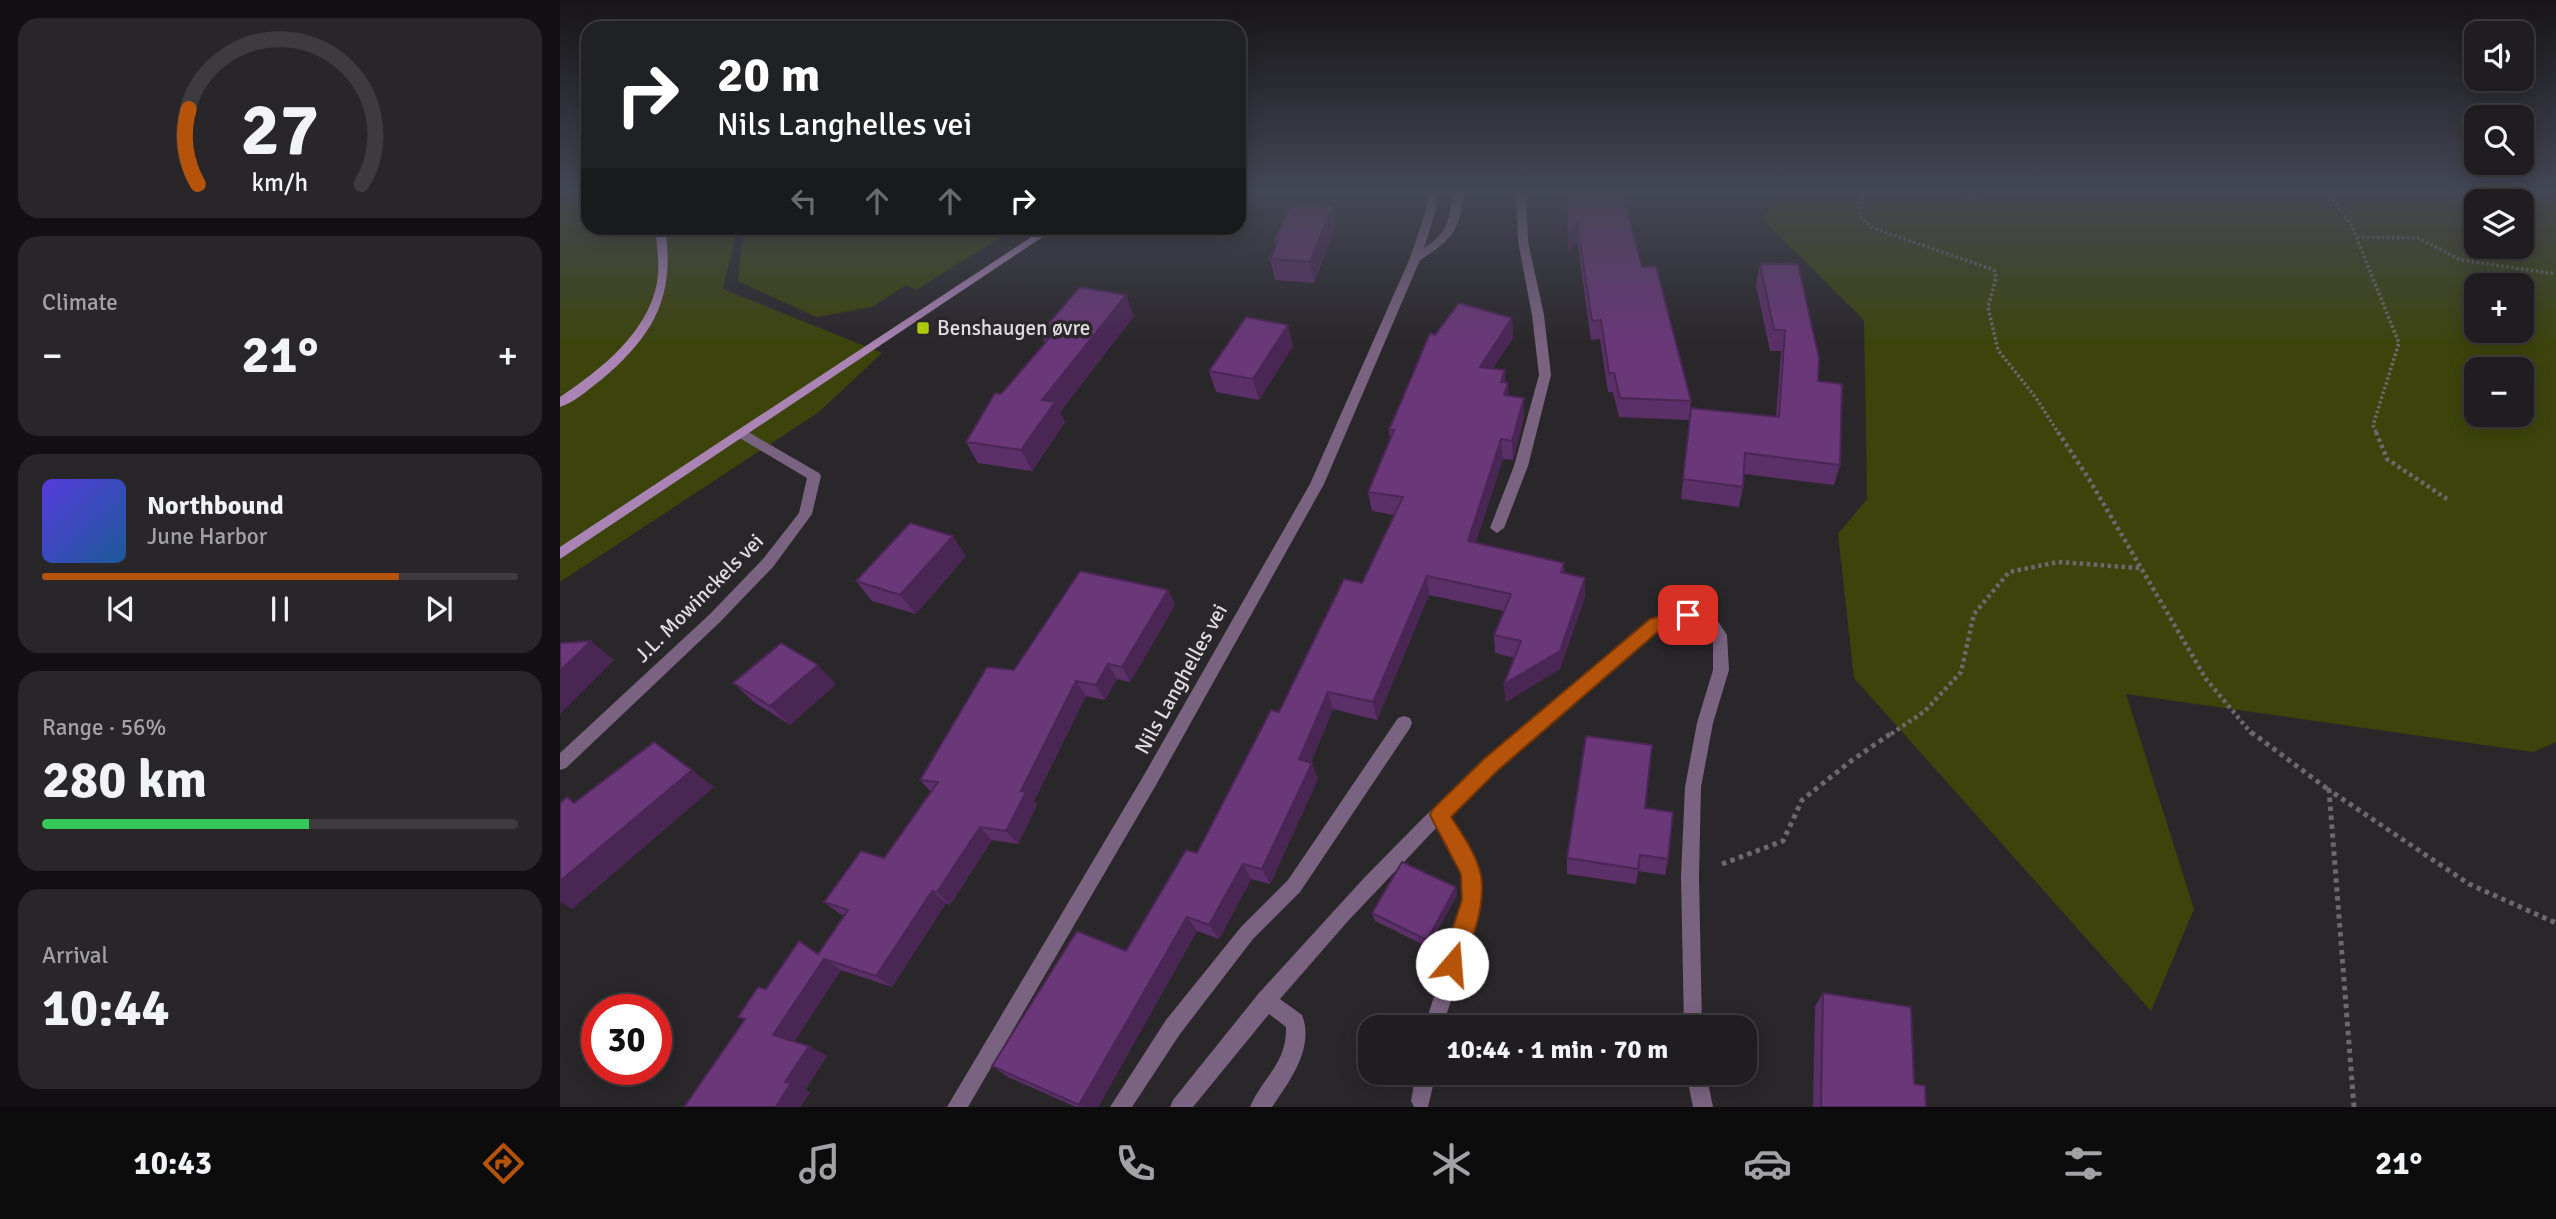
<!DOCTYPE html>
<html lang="en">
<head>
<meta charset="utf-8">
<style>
	body { margin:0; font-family:Signika,sans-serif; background:#282629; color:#f1f3f6; height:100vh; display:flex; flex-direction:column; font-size:26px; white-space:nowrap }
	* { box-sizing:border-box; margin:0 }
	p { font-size:23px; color:#a2a2a5 }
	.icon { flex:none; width:38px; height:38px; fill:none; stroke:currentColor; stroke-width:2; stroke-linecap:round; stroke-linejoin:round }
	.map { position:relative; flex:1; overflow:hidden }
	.details { display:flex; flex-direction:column; gap:18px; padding:18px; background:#121012; width:560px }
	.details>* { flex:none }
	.guide { position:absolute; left:21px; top:21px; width:665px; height:214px; border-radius:21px; box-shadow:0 4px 18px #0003,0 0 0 2px #3d3b3e; background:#202124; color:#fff; overflow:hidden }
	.fabs { position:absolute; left:1904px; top:21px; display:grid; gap:14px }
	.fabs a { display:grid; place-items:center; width:70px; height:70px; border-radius:14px; background:#201d20; box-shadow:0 4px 18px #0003,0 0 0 2px #3d3b3e; font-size:35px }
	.speed { position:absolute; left:21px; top:994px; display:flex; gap:14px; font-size:35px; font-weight:700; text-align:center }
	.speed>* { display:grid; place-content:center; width:91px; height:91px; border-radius:50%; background:#201d20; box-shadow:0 4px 18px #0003,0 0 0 2px #3d3b3e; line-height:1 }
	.speed .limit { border:10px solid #d22; background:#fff; color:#111 }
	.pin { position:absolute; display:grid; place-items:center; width:60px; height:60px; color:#fff; margin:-30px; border-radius:14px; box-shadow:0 4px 10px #0006 }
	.me { position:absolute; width:77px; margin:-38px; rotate:18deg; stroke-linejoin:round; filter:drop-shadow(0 0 5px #0008) }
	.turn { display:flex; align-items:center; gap:24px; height:147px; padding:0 21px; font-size:32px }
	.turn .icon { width:91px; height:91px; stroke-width:2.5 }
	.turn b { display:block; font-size:49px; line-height:60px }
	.lanes { display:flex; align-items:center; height:66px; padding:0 21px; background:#0003; justify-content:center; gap:35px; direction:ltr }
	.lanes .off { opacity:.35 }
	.big { font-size:52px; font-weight:700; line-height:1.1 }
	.details .card { flex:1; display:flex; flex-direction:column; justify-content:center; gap:10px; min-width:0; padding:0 24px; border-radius:21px; background:#282629 }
	.details .dial { align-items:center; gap:0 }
	.dial svg { height:182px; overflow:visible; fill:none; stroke:#3d3b3e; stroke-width:7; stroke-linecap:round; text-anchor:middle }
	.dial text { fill:#f1f3f6; stroke:none }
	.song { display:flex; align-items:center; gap:21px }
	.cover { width:84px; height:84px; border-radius:10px; background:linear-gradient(135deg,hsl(250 70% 55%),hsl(210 70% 35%)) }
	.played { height:7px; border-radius:4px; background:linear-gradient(90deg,#b45309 75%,#3d3b3e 75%) }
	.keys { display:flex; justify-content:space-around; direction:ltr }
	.heat { display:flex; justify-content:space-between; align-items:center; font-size:38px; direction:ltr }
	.charge { height:10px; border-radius:5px; background:linear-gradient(90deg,#34c759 56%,#3d3b3e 0) }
	.trip { position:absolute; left:798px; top:1015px; width:399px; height:70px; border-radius:21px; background:#201d20; box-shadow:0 4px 18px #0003,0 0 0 2px #3d3b3e; font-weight:700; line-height:70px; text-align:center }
	.dock { display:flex; height:112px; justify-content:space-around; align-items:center; background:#0d0c0d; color:#a2a2a5 }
	.dock .icon { width:49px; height:49px }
	.dock .on { color:#b45309 }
	.dock b { font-size:32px; color:#f1f3f6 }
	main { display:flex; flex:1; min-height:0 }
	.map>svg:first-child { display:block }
	.green { fill:#3c440c; fill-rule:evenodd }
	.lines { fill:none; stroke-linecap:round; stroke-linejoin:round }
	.path-far2 { stroke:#6c696c; stroke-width:3.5; stroke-dasharray:2.5 2.5; stroke-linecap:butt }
	.path-far1 { stroke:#6c696c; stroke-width:4.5; stroke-dasharray:3.5 3.5; stroke-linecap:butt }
	.path { stroke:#6c696c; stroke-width:5; stroke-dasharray:4.5 4.5; stroke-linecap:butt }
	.street { fill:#7a6381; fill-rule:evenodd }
	.secondary { fill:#a984b4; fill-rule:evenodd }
	.wall { fill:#5b2f68 }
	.shaded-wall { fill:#4a2655 }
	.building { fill:#6a3779; stroke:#4a2655; stroke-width:2 }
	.route { fill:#b45309; stroke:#753606; stroke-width:2 }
	.poi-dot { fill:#aec60b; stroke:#2a272a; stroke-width:2.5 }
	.labels { text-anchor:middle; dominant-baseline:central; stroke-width:7; stroke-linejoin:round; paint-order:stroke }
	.poi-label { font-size:21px; fill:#dfdddf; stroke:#2a272a; text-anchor:start }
	.street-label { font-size:21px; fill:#dfdddf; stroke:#2a272a }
</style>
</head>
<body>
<main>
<section class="details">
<div class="card dial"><svg viewBox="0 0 100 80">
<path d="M14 69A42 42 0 1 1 86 69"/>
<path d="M14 69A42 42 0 0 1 10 36" stroke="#b45309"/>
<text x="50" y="56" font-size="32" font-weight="700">27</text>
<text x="50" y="72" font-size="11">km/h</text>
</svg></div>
<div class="card"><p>Climate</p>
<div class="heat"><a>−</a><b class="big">21°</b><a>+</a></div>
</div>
<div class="card">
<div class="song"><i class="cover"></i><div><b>Northbound</b><p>June Harbor</p></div></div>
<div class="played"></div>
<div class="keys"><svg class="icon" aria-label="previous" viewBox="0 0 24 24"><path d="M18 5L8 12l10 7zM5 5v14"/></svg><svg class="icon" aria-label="pause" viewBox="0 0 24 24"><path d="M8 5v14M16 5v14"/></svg><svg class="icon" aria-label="next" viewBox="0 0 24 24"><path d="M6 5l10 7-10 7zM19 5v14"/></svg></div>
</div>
<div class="card"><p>Range · 56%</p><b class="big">280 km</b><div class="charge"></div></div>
<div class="card"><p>Arrival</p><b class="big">10:44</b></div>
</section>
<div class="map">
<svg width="1996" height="1107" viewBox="0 0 1996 1107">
	<rect width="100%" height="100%" fill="#2a272a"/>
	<!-- green -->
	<g class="green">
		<path d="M0 192H28V228H171L176 235 163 289 322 353 259 412 0 582Z"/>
		<path d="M1219 192H1996V742L1973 752 1566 694 1634 909 1591 1011 1294 678 1278 534 1307 499 1304 320 1203 220ZM1916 201H1962V247H1916ZM1916 285H1962V331H1916ZM1916 369H1962V415H1916Z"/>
		<path d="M183 228H456L356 290 346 285 312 307 256 317 178 281Z"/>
	</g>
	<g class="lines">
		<!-- path-far2 -->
		<g class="path-far2">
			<path d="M1302 192 1299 216 1313 228 1434 270 1436 278 1428 307 1438 350 1476 398 1499 434"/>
			<path d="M1766 192 1791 224 1839 343 1813 425 1817 434"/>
			<path d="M1797 237 1858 238 1901 260 1996 274"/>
		</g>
		<!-- path-far1 -->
		<g class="path-far1">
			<path d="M1498 432 1529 479 1646 679 1692 734"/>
			<path d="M1816 432 1827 459 1890 501"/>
			<path d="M1331 734 1365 711 1401 672 1414 614 1449 572 1498 562 1580 568"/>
		</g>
		<!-- path -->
		<g class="path">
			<path d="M1691 732 1769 790"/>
			<path d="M1162 864 1223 841 1242 800 1291 761 1333 732"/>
			<path d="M1794 1107 1769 790 1909 884 1996 923"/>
		</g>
		<!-- street -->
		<g class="street">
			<path d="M868 192H878L876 210 864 248C889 232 889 220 893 192H903C901 230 892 240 860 260L764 484 596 785 408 1107H387L584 775 750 484 850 258 866 210Z"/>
			<path d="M956 192H966L968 241 984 315 991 375 968 466 944 528 937 533 930 528 954 466 979 375 972 315 958 241Z"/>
			<path d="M183 429 259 473 261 476 252 514 213 567 160 622 6 768 0 770V753L150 614 203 559 239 513 247 478 178 437 177 434Z"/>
			<path d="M1128 609 1147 613 1157 620 1167 635 1169 670 1153 723 1141 787 1139 876 1142 1027H1124L1121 876 1125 787 1137 723 1153 670V636C1138 616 1122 623 1101 629L970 740 889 815C901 833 914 853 919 874 927 917 894 984 883 1027H865C876 981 909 922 901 875 898 857 887 841 878 826L788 921 720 999 742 1015C755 1048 729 1082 712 1107H690C703 1076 727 1064 726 1027L709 1014 633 1107H610L613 1100 699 993 804 878 863 818 959 730 1091 620Z"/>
			<path d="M844 716 850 718 852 723 850 728 740 892 693 939 620 1034 572 1107H550L606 1020 681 927 728 880 838 718Z"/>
			<path d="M856 1073H876L868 1107H854L851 1101Z"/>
			<path d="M1126 1073H1146L1153 1107H1133Z"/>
		</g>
		<!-- secondary -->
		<g class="secondary">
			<path d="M95 228H105C116 297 93 336 41 380 29 389 15 402 0 407V397C40 370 87 334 97 283 100 265 97 246 95 228Z"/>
			<path d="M485 228H496L0 559V547Z"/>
		</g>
	</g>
	<!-- wall -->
	<g class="wall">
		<path d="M1006 192H1062L1082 267 1131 401 1129 420 1059 417 1053 392H1048L1040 339 1031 340 1017 241 1008 254Z"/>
		<path d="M1342 192H1424L1421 199 1342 194Z"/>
		<path d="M776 227 754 283 715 280 710 259 715 248 714 241Z"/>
		<path d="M1200 264 1258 381 1280 465 1274 485 1184 474 1183 487 1179 507 1121 499 1131 408 1216 417 1221 351H1210L1196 285Z"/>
		<path d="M574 316 500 412 505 422 472 471 418 463 406 442 441 394 485 343 480 333Z"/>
		<path d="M952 318 953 338 933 368 946 382 948 396 964 418 953 460 943 459 915 543 1004 563V573L1025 597 1000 669 946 702 944 684 955 658 935 653 934 635 944 611 869 595 817 720 773 709 751 762 758 779 710 884 691 879 659 939 637 931 538 1107H516L448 1077 432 1066 566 951 637 853 719 712 802 583 834 515 812 511 808 492 830 439 829 430 875 335Z"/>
		<path d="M733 346 699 400 656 392 649 371Z"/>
		<path d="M406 556 356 614 312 601 296 581Z"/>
		<path d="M608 590 615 605 570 682 557 679 545 700 526 696 474 801 477 805 458 844 432 840 390 905 386 903 332 987 281 970 234 1042 267 1056 245 1090 250 1092 240 1107H124L184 1020 178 1017 206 989 258 954 284 915 280 914 264 902 324 858 371 792 360 780 454 670Z"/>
		<path d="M173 683 276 684 230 725 194 702Z"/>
		<path d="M1085 808 1108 859 1105 875 1078 871 1076 884 1007 874V858Z"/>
		<path d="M896 887 897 895 868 947 815 921 812 913Z"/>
		<path d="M1263 993 1354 1084 1366 1107H1253L1255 1006Z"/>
	</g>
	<!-- shaded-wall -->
	<g class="shaded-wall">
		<path d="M773 206 776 227 754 283 750 262Z"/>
		<path d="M1017 222V241L1008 254V236Z"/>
		<path d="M566 295 574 316 500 412 505 422 472 471 461 450 482 400Z"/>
		<path d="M952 318 953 338 921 386 920 367Z"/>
		<path d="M728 325 733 346 699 400 693 379Z"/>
		<path d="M945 370 946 388 948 383 949 403 945 415 941 382Z"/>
		<path d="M964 398V418L953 460 952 441Z"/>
		<path d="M941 439 943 459 910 560 908 541Z"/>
		<path d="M393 536 406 556 356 614 340 595Z"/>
		<path d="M867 576 869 595 817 720 813 702Z"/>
		<path d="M1025 578V597L1000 669 946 702 944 684Z"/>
		<path d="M608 590 615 605 570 682 562 667Z"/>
		<path d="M31 641 54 660 0 714V671Z"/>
		<path d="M548 664 557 679 545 700 536 685Z"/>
		<path d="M258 665 276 684 230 725 210 706Z"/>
		<path d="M516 681 526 696 474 801 477 805 458 844 446 831 461 791Z"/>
		<path d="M768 692 773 709 745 776 739 759Z"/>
		<path d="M752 763 758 779 710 884 702 869Z"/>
		<path d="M132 770 154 787 12 909 0 902V881Z"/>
		<path d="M420 827 432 840 390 905 377 892Z"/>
		<path d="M683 864 691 879 659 939 649 925Z"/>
		<path d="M896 887 897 895 868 947 867 940Z"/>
		<path d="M372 891 386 903 332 987 316 976Z"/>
		<path d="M627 917 637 931 538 1107H523L519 1105Z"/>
		<path d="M264 959 281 970 232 1045 213 1035Z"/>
		<path d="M249 1046 267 1056 245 1090 250 1092 240 1107H216L225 1082Z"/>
	</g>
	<!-- building -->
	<g class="building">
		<path d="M1006 192H1062L1082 267 1096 266 1131 401 1060 398 1054 373H1049L1041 320 1032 321 1017 222 1008 236Z"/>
		<path d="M731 203 773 206 750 262 710 259 718 241H714Z"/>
		<path d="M1200 264H1238L1259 358 1258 381 1282 384 1280 465 1185 453 1183 487 1123 479 1131 408 1219 417 1225 330H1214Z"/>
		<path d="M520 287 566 295 482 400 495 402 461 450 406 442 435 393 441 394 492 335 480 333Z"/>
		<path d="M899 303 952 318 920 367 945 370 941 382 948 383 944 395 964 398 952 441 941 439 908 541 1004 563 1001 572 1025 578 1000 651 944 684 961 641 934 635 951 594 867 576 813 702 768 692 739 759 752 763 702 869 683 864 649 925 627 917 519 1105 432 1066 517 931 566 951 626 850 637 853 711 710 719 712 784 579 802 583 843 497 808 492 834 430H829L870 333 875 335Z"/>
		<path d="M686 317 728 325 693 379 649 371Z"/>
		<path d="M350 523 393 536 340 595 296 581Z"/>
		<path d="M520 571 608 590 562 667 548 664 536 685 516 681 461 791 466 792 446 831 420 827 377 892 372 891 316 976 264 959 213 1035 249 1046 225 1082 231 1083 216 1107H124L185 1019 178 1017 198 987 206 989 239 941 258 954 288 910 264 902 301 851 324 858 378 782 360 780 427 667 454 670Z"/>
		<path d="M31 641 0 671V643Z"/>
		<path d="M221 643 258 665 210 706 173 683Z"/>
		<path d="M1026 736 1092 745 1085 808 1113 812 1108 859 1080 855 1078 869 1007 858Z"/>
		<path d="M94 742 132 770 0 881V803L7 797 14 803Z"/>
		<path d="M842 862 896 887 867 940 812 913Z"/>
		<path d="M1263 993 1351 1007 1354 1084 1365 1086 1366 1107H1261Z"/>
	</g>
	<!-- sky -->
	<linearGradient id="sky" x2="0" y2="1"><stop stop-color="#171517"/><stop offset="0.55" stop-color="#444755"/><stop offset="1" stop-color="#444755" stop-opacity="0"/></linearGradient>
	<rect width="1996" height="346" fill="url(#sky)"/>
	<!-- route -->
	<path class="route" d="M1128 609 1134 611 1137 615 1134 620 1101 629 937 771 891 817C902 834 917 855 921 876 926 906 911 944 899 971L892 974 884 971 881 964 902 900 901 874 870 815 873 809 924 759 1090 619Z"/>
	<!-- markers -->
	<rect class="poi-dot" x="356" y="321" width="14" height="14" rx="3.5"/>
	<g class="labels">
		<!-- poi labels -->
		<g class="poi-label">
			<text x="377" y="328">Benshaugen øvre</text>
		</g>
		<!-- street labels -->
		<g class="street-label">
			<text transform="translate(139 598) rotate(-45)">J.L. Mowinckels vei</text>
			<text transform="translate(621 679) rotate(-61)">Nils Langhelles vei</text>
		</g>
	</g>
</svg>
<div class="fabs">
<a><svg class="icon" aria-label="sound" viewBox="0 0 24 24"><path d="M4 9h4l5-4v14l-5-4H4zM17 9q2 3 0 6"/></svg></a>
<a><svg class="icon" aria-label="search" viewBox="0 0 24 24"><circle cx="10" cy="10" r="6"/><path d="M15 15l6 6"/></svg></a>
<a><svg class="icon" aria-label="layers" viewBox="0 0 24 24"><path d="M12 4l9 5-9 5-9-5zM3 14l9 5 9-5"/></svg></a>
<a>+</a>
<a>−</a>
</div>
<div class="speed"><div class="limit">30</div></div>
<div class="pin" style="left:1128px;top:615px;background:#d93025"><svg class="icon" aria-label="arrive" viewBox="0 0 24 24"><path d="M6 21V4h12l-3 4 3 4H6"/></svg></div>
<svg class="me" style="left:892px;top:964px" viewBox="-20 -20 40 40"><circle r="19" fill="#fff"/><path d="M0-13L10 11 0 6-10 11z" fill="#b45309"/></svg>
<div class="trip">10:44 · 1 min · 70 m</div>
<div class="guide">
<div class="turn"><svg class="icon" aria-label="right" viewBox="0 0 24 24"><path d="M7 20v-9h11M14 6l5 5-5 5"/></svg><div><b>20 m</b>Nils Langhelles vei</div></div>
<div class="lanes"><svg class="icon off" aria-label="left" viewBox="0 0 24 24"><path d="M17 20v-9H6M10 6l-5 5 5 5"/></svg><svg class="icon off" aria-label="ahead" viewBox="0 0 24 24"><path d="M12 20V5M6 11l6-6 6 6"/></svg><svg class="icon off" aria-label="ahead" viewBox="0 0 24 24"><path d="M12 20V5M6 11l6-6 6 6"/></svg><svg class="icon" aria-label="right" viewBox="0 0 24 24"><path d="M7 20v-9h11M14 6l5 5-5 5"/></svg></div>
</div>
</div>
</main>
<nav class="dock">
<b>10:43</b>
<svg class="icon on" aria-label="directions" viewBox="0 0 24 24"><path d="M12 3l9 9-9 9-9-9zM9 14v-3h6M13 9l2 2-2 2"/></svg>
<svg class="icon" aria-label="music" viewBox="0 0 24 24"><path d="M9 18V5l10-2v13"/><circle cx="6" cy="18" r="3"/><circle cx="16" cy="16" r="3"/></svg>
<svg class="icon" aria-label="phone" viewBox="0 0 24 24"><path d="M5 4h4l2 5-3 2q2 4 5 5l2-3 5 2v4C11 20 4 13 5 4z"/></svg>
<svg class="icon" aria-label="climate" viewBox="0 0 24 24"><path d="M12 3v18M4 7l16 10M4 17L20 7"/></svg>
<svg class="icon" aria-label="car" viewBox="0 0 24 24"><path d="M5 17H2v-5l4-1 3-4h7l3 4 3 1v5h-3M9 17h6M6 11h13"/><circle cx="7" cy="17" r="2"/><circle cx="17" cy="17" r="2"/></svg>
<svg class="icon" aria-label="filters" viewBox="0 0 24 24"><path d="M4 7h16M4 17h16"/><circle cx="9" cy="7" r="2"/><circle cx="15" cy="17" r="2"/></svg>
<b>21°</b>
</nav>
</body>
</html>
